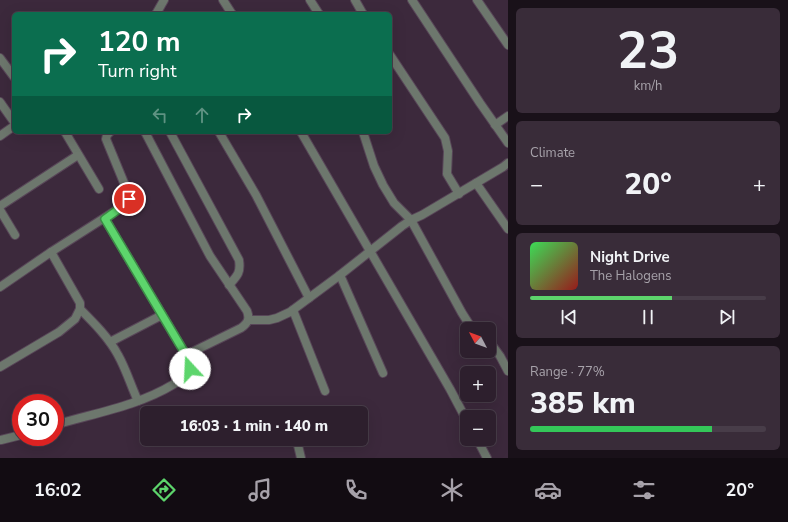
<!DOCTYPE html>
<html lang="en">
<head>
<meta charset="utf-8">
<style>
	body { margin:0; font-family:"Nunito Sans",sans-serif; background:#392c39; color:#f1f3f6; height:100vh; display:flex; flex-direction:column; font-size:15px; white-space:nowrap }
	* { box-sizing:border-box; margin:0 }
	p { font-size:13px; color:#a7a2aa }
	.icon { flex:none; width:22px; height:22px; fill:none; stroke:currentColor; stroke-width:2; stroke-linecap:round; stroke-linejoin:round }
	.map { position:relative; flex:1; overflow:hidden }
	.side { display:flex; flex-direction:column; gap:8px; padding:8px; background:#191119; width:280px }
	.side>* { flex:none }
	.hud { position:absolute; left:12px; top:12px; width:380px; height:122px; border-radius:6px; box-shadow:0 4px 16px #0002,0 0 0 1px #483d49; background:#0b6e4f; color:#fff; overflow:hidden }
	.needle { width:26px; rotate:311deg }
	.tools { position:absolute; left:460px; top:322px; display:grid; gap:8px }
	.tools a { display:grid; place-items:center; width:36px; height:36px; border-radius:6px; background:#2d1f2d; box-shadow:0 4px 16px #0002,0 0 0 1px #483d49; font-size:20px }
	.speed { position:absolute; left:12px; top:394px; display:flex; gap:8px; font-size:20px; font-weight:700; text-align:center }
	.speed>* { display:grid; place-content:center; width:52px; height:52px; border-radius:50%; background:#2d1f2d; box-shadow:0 4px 16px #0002,0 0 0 1px #483d49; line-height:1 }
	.speed .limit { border:6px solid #d22; background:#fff; color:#111 }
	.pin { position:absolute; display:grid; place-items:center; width:34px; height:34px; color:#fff; margin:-17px; border:2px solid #fff; border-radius:50%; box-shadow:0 1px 4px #0007 }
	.me { position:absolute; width:44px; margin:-22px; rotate:340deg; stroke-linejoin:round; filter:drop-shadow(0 0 3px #0008) }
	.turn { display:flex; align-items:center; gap:14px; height:84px; padding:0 20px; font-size:18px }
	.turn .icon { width:52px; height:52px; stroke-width:2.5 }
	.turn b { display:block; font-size:28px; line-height:34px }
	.lanes { display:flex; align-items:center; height:38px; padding:0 20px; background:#0003; justify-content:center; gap:20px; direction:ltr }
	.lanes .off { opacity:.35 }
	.big { font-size:30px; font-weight:800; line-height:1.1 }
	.side .widget { flex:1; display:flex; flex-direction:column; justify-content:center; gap:6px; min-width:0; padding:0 14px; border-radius:6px; background:#392c39 }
	.side .dial { align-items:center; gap:0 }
	.dial b { font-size:52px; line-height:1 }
	.song { display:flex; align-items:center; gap:12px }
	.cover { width:48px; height:48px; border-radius:6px; background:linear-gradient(135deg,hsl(130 70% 55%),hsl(0 70% 35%)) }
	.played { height:4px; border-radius:2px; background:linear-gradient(90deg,#5dd56c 60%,#483d49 60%) }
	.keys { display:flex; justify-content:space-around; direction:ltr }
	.heat { display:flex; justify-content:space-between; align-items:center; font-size:22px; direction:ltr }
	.charge { height:6px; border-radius:3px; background:linear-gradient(90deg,#34c759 77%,#483d49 0) }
	.trip { position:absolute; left:140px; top:406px; width:228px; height:40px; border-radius:6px; background:#2d1f2d; box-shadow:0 4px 16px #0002,0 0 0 1px #483d49; font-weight:800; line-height:40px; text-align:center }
	.menu { display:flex; height:64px; justify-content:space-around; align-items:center; background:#120c12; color:#a7a2aa }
	.menu .icon { width:28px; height:28px }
	.menu .active { color:#5dd56c }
	.menu b { font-size:18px; color:#f1f3f6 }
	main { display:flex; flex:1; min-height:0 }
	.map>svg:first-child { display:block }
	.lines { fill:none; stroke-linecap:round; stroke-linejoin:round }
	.minor-casing { stroke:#584658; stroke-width:10 }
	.minor { stroke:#6d776d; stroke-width:8 }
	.route-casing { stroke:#3c8a46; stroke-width:10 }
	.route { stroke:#5dd56c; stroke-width:7 }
</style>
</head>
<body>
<main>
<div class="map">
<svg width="508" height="458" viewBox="0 0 508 458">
	<rect width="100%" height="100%" fill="#3c293c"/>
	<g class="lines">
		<!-- minor casing -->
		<g class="minor-casing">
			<g id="minor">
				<path d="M223 0 232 14"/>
				<path d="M310 0 319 14"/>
				<path d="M355 0 363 14"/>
				<path d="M412 0 480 103 508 143"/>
				<path d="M477 0 508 45"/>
				<path d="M156 14 164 0"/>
				<path d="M390 55 445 138 448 151 447 174 459 194"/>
				<path d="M0 58 14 77"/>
				<path d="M0 102 14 122"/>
				<path d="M495 125 508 116"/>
				<path d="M65 132 99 189"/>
				<path d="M145 132 210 256 247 311C250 319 248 323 241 328L186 355"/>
				<path d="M170 132 239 260C241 273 237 276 229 285"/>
				<path d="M219 132 256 195 309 298"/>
				<path d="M301 132 450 389 467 421"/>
				<path d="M363 132 374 166 383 185 394 203 411 220 462 313 469 324 475 329"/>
				<path d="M0 136 14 126"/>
				<path d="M476 183 508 229"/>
				<path d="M0 206 78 155"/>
				<path d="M0 210 15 235"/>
				<path d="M340 275 383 373"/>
				<path d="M0 287 51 252 123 206 129 199V195L106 139 107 135 110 132"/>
				<path d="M80 309C94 323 109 338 118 355 126 369 131 386 138 401"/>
				<path d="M293 310 325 391"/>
				<path d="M249 320H269L277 318 290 312 340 275 402 226 411 220 422 215 503 167 508 163"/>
				<path d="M489 341 500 356 508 371"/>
				<path d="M110 342 162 315"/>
				<path d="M0 367 59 332 75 319 80 309V303L51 252"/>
				<path d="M55 425C95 413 138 406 174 384 179 381 185 378 188 373 192 367 188 360 186 355L105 219"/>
				<path d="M477 439 487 458"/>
				<path d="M1 440 21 435"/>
				<path d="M297 441 301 458"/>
			</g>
		</g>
		<!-- minor -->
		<use href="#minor" class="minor"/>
	</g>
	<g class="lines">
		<!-- route casing -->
		<g class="route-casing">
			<path id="route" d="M129 199 123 206 105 219 186 355 190 369"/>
		</g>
		<!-- route -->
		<use href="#route" class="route"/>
	</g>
</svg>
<div class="tools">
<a><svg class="needle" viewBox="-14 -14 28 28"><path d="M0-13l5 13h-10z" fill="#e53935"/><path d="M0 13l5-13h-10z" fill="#a7a2aa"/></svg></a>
<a>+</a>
<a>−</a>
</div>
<div class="speed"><div class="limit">30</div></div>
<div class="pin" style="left:129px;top:199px;background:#d93025"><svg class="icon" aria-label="arrive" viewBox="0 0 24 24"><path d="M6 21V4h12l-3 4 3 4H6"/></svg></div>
<svg class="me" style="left:190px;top:369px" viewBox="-20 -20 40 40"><circle r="19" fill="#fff"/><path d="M0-13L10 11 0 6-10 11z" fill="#5dd56c"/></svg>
<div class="trip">16:03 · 1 min · 140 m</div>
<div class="hud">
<div class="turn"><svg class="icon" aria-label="right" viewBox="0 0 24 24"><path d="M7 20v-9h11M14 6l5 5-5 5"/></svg><div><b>120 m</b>Turn right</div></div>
<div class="lanes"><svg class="icon off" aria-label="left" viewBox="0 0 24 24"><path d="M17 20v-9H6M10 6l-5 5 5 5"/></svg><svg class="icon off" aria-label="ahead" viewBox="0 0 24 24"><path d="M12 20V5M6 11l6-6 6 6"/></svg><svg class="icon" aria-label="right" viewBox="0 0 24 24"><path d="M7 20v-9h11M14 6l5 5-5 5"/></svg></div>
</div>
</div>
<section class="side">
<div class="widget dial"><b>23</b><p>km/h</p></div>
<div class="widget"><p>Climate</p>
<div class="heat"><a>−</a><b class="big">20°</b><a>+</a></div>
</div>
<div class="widget">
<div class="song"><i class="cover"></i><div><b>Night Drive</b><p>The Halogens</p></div></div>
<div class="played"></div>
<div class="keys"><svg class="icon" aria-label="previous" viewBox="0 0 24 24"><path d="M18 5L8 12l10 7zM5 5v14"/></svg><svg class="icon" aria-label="pause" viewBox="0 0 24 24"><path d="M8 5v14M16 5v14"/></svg><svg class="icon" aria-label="next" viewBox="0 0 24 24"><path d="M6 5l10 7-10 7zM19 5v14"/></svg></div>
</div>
<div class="widget"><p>Range · 77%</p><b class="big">385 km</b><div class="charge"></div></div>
</section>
</main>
<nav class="menu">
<b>16:02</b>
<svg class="icon active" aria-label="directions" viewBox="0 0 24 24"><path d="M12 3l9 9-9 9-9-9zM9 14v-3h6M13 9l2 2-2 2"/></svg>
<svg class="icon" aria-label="music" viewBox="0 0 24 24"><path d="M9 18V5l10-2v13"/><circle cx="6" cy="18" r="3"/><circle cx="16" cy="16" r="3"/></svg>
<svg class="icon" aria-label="phone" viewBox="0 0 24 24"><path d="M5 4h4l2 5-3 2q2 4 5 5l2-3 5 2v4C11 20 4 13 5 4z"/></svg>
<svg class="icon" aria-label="climate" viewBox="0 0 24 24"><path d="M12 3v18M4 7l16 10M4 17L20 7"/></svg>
<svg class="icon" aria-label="car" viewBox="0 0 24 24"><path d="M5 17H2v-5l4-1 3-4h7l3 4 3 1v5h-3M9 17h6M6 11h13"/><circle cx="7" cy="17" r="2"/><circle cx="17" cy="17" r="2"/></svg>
<svg class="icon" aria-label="filters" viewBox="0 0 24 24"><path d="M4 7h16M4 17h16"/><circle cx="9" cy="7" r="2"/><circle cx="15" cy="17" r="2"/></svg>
<b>20°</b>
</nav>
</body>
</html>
